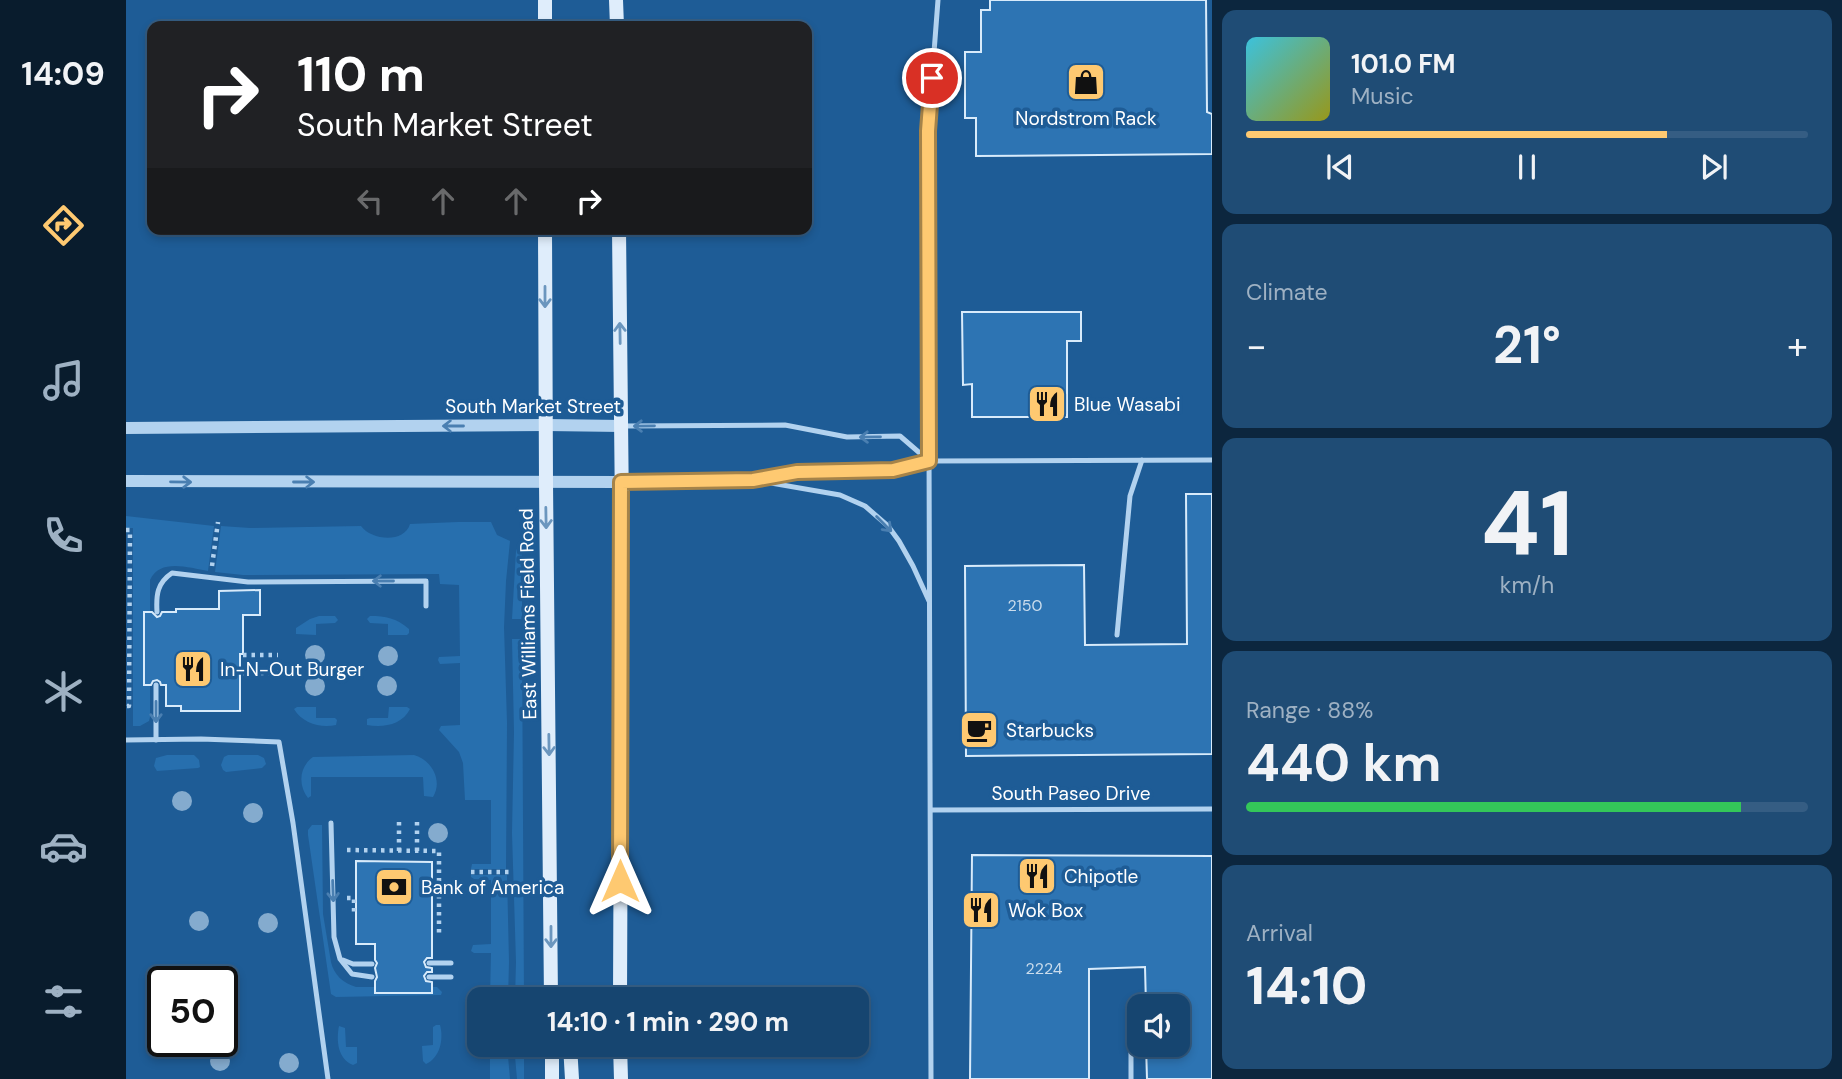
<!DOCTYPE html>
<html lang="en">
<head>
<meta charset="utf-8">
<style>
	body { margin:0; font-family:"DM Sans",sans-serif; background:#1f4c75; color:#f1f3f6; height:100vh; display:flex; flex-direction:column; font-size:26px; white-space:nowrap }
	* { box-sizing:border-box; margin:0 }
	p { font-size:23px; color:#9eb1c3 }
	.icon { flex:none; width:38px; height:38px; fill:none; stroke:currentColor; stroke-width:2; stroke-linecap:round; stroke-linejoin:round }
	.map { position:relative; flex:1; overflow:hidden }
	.details { display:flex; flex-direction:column; gap:10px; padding:10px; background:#0c263e; width:630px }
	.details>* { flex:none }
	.top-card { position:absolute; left:21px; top:21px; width:665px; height:214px; border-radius:14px; box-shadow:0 4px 10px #0003,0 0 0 2px #355d83; background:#202124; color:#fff; overflow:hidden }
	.tools { position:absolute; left:1001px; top:994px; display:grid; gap:14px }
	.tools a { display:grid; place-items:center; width:63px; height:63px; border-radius:14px; background:#164570; box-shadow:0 4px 10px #0003,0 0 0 2px #355d83; font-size:35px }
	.speed { position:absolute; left:21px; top:966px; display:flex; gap:14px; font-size:35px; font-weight:700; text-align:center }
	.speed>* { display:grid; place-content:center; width:91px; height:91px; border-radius:50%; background:#164570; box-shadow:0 4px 10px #0003,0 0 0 2px #355d83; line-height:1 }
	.speed .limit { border:4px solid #111; border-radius:10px; background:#fff; color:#111 }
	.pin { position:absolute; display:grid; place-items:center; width:60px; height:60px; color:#fff; margin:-30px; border:4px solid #fff; border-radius:50%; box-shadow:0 2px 7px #0007 }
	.me { position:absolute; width:77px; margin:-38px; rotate:0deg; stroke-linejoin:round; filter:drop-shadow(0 0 5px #0008) }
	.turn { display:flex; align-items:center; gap:24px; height:147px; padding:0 35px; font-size:32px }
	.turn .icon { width:91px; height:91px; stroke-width:2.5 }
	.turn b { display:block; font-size:49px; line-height:60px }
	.lanes { display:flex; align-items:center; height:66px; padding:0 35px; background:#0003; justify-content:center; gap:35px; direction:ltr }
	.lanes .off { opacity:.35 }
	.big { font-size:52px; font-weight:700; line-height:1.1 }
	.details .card { flex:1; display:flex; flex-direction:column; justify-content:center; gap:10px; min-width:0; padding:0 24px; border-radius:14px; background:#1f4c75 }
	.details .dial { align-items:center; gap:0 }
	.dial b { font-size:91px; line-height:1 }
	.song { display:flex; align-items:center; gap:21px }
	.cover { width:84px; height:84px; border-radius:10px; background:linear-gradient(135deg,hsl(190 70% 55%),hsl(60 70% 35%)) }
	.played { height:7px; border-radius:4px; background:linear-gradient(90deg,#fec971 75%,#355d83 75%) }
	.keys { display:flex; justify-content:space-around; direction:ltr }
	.heat { display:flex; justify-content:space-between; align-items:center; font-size:38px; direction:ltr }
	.charge { height:10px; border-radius:5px; background:linear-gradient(90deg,#34c759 88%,#355d83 0) }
	.trip { position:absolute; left:341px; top:987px; width:402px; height:70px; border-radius:14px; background:#164570; box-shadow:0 4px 10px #0003,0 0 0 2px #355d83; font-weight:700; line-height:70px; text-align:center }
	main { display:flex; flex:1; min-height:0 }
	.tabs { display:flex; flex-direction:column; width:126px; justify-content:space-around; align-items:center; background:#091c2d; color:#9eb1c3 }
	.tabs .icon { width:49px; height:49px }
	.tabs .on { color:#fec971 }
	.tabs b { font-size:32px; color:#f1f3f6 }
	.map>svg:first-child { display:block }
	.green { fill:#276fae }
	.building { fill:#2d74b3; stroke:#d8ebfb; stroke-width:2 }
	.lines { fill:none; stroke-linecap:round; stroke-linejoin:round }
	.path { stroke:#b2d2ef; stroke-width:4.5; stroke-dasharray:3.5 5; stroke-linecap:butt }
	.service { stroke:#b2d2ef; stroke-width:5 }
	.tertiary { stroke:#b2d2ef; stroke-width:12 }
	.secondary { stroke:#dfedfb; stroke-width:14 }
	.tree { fill:#84abce }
	.oneway { stroke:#6b96be }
	.oneway2 { stroke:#4a7fb1 }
	.route-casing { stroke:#a58349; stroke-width:18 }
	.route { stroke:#fec971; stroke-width:12 }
	.labels { text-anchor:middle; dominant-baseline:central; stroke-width:7; stroke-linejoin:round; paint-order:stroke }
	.number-label { font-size:16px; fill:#cadcec }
	.poi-label { font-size:19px; fill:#fff; stroke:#1e5c96; text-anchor:start }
	.street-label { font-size:19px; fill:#fff; stroke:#1e5c96 }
</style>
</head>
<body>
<main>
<nav class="tabs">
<b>14:09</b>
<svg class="icon on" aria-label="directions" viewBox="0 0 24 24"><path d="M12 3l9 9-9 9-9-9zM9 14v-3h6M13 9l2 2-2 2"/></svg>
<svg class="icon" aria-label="music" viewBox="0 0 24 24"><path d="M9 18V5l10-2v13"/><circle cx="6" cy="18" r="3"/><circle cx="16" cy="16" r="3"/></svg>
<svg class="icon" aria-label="phone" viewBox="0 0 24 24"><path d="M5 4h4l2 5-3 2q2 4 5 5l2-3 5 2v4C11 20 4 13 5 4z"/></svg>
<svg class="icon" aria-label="climate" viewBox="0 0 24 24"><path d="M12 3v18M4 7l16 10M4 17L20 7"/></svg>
<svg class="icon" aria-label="car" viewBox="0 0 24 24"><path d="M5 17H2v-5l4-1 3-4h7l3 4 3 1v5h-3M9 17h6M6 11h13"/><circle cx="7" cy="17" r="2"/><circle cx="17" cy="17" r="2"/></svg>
<svg class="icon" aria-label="filters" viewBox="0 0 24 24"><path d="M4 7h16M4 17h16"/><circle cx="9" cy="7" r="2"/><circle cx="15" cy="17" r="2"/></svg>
</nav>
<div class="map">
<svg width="1086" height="1079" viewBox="0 0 1086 1079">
	<rect width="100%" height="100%" fill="#1e5c96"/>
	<!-- green -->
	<g class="green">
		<path d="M0 516 88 526 82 571C63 568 34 558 24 580V717L23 721 14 726H7V528H0Z"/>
		<path d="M332 522H365L371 535 384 541 380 581 378 627 381 723 380 869H345L346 864H365V800H339L337 763 333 752 313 730 315 726 334 725V663L314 664 312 660 313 657 334 656 333 585 314 584 313 574 117 575 89 572 95 526 124 528 235 526C245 540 278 544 284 524Z"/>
		<path d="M392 546H396V619H386L390 551Z"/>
		<path d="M193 616H209L212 620 209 623 190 624V635L170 634V628L184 619Z"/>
		<path d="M244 616C260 616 270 618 283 629V633L281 635H262V624L244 623 241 619Z"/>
		<path d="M386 639H396L398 999H389L390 962 386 833 388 732Z"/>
		<path d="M171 707H190V718H209L211 720 210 725C195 728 177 724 168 709Z"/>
		<path d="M263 707H281L284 709C276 725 257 728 241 725V719L244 718H262Z"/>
		<path d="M41 755H68L73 760 74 767 72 768 31 771 28 766 30 758Z"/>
		<path d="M102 755H132L138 758 140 764 136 768 100 772 97 770 95 765 98 757Z"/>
		<path d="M288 755C306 760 317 781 307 797L298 796 297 777H185V796L182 798C172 785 173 767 187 757Z"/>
		<path d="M186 825H196L197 914 205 962C208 975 217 983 230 987H311L316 992 315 995 210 997 205 994 182 835V830Z"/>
		<path d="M345 875H381L383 962 382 999H364L365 953H348L345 951 347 945 365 944V880L348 879 345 877Z"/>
		<path d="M310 1025H314C318 1039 314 1058 300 1064L297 1061 296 1046 307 1045V1027Z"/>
		<path d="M213 1026 219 1028 220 1047H231V1063L227 1065C212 1059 210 1041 213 1026Z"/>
		<path d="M364 1045H381L384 1079H364Z"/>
		<path d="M388 1045H398V1079H391Z"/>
	</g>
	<!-- building -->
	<g class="building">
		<path d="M864 0H1080L1081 112 1086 114V154L850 156V118H839V52H855V10H864Z"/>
		<path d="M836 312H955V341H941V417H846V384L837 385Z"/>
		<path d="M1060 494H1086V754L840 756 839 566 958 565 959 645 1061 644Z"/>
		<path d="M134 590V615H117V654H114V711H55V706H40V685H35L34 682 31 680 27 681 25 685H18V612H26L31 617 34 616 36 612H50V609H93V591Z"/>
		<path d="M846 855 1086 856V1079H1021L1020 1045H1052V1006H1020L1019 967 963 969V1079H844Z"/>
		<path d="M230 861 306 862V958H301L298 962 300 967 306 968V972H301L298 976 300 981 306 982V993H249V981L251 977 249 968 251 963 249 960V944H230Z"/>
	</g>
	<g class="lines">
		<!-- path -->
		<g class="path">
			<path d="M0 530H4L3 706H0"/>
			<path d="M86 566 92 522"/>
			<path d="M117 655H152"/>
			<path d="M117 673H152"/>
			<path d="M273 822V851"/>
			<path d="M291 822V851"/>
			<path d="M221 850 313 851V936"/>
			<path d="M345 872H384"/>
			<path d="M221 898H228V912H230"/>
		</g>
		<!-- service -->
		<g class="service">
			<path d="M498 426 659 425 721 437 774 436 803 461"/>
			<path d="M627 480 671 472 767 470 803 461 1086 460"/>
			<path d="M498 482 627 480 714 495 739 506 762 526 773 541 787 566 803 601"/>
			<path d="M31 612C30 595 31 583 46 573L122 582 300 581V606"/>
			<path d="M991 635 1004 496 1016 460"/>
			<path d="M30 685V740"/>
			<path d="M0 740 75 739 153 742 167 823 202 1079"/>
			<path d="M805 810 1086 809"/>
			<path d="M205 823 208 937 214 959 226 974 246 977"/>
			<path d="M217 960 227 964H246"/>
			<path d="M303 963H325"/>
			<path d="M303 977H325"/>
			<path d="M1005 1020V1079"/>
			<path d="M805 1079 802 131 812 0"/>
		</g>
		<!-- tertiary -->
		<g class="tertiary">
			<path d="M0 428 420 425 496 426"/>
			<path d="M0 481 495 482"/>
		</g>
		<!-- secondary -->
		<g class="secondary">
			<path d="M419 0V26"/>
			<path d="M490 0 491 26"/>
			<path d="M419 229 420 482 425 999"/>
			<path d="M493 229 496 513 494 999"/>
			<path d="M426 1045V1079"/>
			<path d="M444 1045 446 1079"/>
			<path d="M494 1045 495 1079"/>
		</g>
	</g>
	<!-- trees -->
	<g class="tree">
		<circle cx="189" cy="655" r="10"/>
		<circle cx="262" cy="656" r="10"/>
		<circle cx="189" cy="686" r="10"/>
		<circle cx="261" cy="686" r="10"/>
		<circle cx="56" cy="801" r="10"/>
		<circle cx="127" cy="813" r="10"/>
		<circle cx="312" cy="833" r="10"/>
		<circle cx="73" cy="921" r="10"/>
		<circle cx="142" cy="923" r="10"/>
		<circle cx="94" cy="1061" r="10"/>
		<circle cx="163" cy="1063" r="10"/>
	</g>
	<!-- one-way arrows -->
	<defs><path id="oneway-shaft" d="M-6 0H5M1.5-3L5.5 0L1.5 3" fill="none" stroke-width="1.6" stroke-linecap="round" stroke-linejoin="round" transform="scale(1.75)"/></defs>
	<g class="oneway">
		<use href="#oneway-shaft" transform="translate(419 297) rotate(90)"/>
		<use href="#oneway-shaft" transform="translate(494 333) rotate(-91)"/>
		<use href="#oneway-shaft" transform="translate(420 518) rotate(89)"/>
		<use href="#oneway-shaft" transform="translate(423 745) rotate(89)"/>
		<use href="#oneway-shaft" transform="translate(425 937) rotate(90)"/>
	</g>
	<g class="oneway2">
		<use href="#oneway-shaft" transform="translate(327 426) rotate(180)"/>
		<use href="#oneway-shaft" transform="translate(518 426) rotate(179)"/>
		<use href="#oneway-shaft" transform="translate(744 437) rotate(179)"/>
		<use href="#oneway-shaft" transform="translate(55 482) rotate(1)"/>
		<use href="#oneway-shaft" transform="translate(178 482)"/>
		<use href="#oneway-shaft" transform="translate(758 524) rotate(45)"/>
		<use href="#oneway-shaft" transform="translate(257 581) rotate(180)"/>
		<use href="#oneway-shaft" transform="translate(30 712) rotate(90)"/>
		<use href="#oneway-shaft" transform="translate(207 891) rotate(88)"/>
	</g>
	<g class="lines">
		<!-- route casing -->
		<g class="route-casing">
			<path id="route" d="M494 881 495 482 627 480 671 472 767 470 803 461 802 131 806 78"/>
		</g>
		<!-- route -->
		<use href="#route" class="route"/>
	</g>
	<!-- icons -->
	<defs>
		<g id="shop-square" transform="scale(2.0125)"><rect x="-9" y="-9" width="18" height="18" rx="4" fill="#fec971" stroke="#1e5c96"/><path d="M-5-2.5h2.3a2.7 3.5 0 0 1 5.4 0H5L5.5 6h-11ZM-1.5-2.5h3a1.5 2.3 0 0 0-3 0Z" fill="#111"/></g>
		<g id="restaurant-square" transform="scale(2.0125)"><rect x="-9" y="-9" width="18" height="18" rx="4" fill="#fec971" stroke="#1e5c96"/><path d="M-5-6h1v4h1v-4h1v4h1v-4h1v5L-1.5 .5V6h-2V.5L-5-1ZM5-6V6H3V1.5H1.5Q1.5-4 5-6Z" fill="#111"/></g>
		<g id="cafe-square" transform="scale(2.0125)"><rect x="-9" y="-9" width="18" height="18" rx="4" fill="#fec971" stroke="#1e5c96"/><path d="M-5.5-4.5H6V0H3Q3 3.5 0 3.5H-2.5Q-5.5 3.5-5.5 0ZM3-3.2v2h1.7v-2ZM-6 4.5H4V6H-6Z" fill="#111"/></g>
		<g id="bank-square" transform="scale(2.0125)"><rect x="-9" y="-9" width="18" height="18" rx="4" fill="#fec971" stroke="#1e5c96"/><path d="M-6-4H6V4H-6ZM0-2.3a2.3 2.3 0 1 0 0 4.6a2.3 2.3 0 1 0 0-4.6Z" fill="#111"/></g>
	</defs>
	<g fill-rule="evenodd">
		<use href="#shop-square" x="960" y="82"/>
		<use href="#restaurant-square" x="921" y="404"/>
		<use href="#restaurant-square" x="67" y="669"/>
		<use href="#cafe-square" x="853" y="730"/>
		<use href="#restaurant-square" x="911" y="876"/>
		<use href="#bank-square" x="268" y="887"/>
		<use href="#restaurant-square" x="855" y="910"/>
	</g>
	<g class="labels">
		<!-- number labels -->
		<g class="number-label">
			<text x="899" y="605">2150</text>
			<text x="918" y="968">2224</text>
		</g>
		<!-- poi labels -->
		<g class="poi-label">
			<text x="960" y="118" text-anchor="middle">Nordstrom Rack</text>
			<text x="948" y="404">Blue Wasabi</text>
			<text x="94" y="669">In-N-Out Burger</text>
			<text x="880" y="730">Starbucks</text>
			<text x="938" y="876">Chipotle</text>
			<text x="295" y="887">Bank of America</text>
			<text x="882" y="910">Wok Box</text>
		</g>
		<!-- street labels -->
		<g class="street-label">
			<text x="407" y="406">South Market Street</text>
			<text transform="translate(402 614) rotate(-91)">East Williams Field Road</text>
			<text x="945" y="793">South Paseo Drive</text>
		</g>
	</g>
</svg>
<div class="tools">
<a><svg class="icon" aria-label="sound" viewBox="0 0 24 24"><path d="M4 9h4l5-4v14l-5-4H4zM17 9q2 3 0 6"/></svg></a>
</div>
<div class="speed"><div class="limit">50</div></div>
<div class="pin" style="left:806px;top:78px;background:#d93025"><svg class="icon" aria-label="arrive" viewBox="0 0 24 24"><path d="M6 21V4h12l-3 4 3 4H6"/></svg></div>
<svg class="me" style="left:494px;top:881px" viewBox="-20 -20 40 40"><path d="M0-17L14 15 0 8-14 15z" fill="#fec971" stroke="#fff" stroke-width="4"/></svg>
<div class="trip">14:10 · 1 min · 290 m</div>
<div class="top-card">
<div class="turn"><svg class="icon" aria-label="right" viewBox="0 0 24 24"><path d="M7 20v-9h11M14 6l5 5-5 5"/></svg><div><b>110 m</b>South Market Street</div></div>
<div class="lanes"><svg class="icon off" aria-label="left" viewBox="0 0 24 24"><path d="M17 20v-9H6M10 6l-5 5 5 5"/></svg><svg class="icon off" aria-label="ahead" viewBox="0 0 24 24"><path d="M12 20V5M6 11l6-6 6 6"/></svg><svg class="icon off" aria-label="ahead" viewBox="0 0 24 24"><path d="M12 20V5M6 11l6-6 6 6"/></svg><svg class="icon" aria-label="right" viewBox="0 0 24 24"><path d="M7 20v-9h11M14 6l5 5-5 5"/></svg></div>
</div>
</div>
<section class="details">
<div class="card">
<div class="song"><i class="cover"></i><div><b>101.0 FM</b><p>Music</p></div></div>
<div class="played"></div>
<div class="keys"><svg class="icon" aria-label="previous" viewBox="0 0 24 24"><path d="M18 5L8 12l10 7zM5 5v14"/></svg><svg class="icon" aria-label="pause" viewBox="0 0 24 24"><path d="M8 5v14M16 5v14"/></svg><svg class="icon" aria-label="next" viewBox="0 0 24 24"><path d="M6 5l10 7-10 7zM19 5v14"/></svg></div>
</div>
<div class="card"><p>Climate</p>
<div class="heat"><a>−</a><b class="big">21°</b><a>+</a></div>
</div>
<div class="card dial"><b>41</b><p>km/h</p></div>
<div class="card"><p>Range · 88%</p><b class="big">440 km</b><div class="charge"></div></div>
<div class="card"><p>Arrival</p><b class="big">14:10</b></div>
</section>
</main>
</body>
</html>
